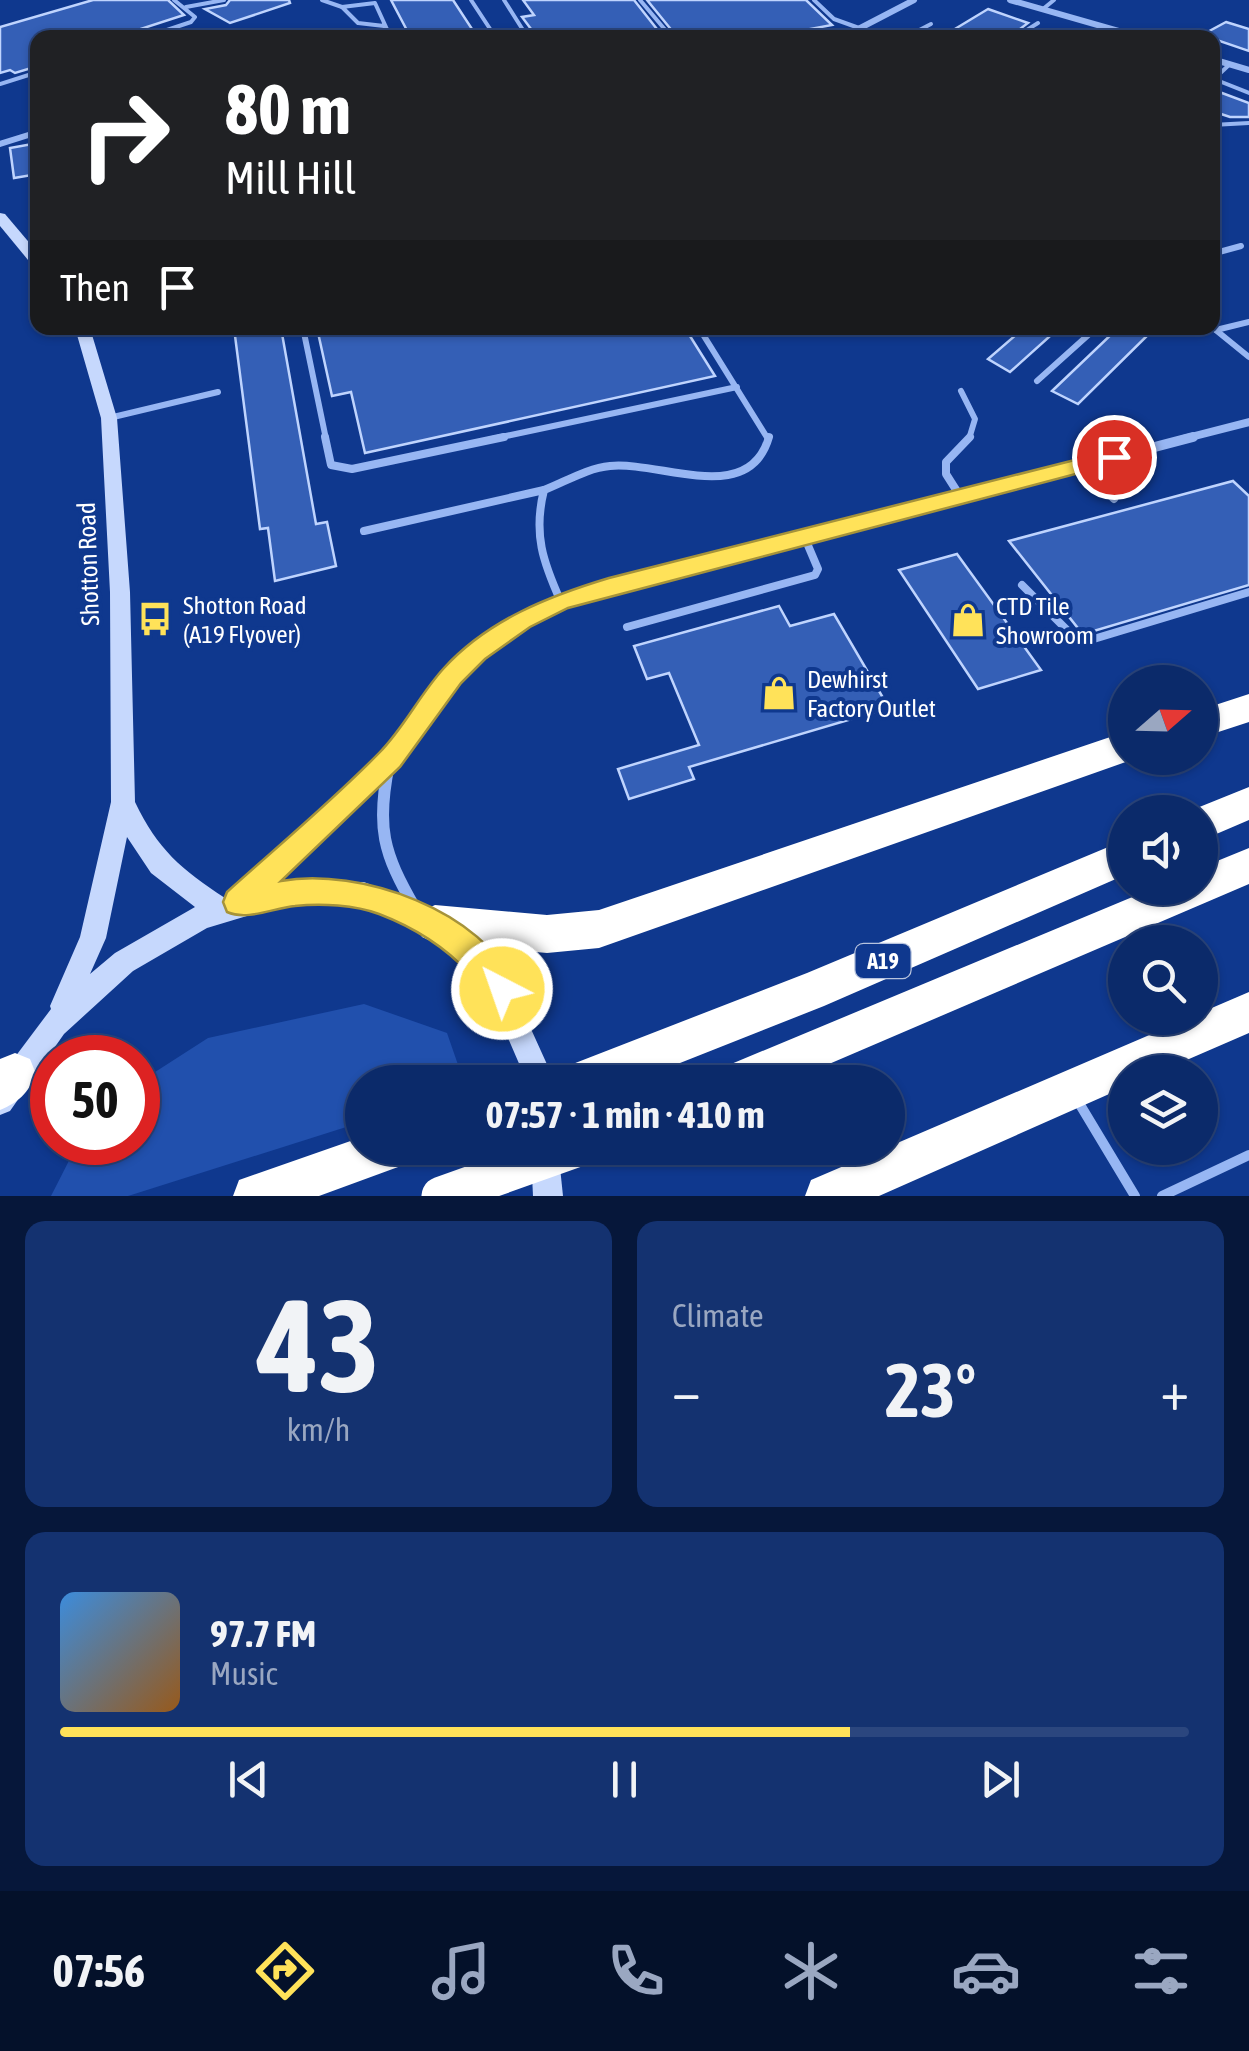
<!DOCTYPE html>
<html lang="en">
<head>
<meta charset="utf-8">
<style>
	body { margin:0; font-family:"Asap Condensed",sans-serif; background:#143270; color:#f1f3f6; height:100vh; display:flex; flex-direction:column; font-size:38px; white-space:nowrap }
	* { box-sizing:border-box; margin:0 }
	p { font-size:32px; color:#9aa7c1 }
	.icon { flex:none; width:55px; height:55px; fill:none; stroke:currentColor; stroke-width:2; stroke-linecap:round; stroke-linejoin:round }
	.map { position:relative; height:1196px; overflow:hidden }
	.panel { display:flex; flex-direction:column; gap:25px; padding:25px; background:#06173a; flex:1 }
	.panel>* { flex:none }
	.hud { position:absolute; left:30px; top:30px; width:1190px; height:305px; border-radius:20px; box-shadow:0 2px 8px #0004,0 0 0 2px #2b467e; background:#202124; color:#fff; overflow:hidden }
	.needle { width:65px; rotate:70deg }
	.controls { position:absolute; left:1108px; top:665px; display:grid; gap:20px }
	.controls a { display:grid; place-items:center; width:110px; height:110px; border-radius:50%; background:#0b2a6a; box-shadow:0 2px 8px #0004,0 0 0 2px #2b467e; font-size:50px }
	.speed { position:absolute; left:30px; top:1035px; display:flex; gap:20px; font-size:50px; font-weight:700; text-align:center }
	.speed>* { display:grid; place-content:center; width:130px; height:130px; border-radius:50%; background:#0b2a6a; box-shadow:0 2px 8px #0004,0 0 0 2px #2b467e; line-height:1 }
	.speed .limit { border:15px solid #d22; background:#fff; color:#111 }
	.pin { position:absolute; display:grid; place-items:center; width:85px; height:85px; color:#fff; margin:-42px; border:5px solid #fff; border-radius:50%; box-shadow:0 2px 10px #0007 }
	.me { position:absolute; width:110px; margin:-55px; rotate:319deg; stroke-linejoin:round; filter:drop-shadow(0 0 8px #0008) }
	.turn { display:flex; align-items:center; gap:35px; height:210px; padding:0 30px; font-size:45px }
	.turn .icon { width:130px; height:130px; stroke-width:2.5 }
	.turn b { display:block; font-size:70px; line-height:85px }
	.then { display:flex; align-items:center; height:95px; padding:0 30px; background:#0003; gap:20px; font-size:38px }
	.big { font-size:75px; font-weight:700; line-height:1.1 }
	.panel .widget { flex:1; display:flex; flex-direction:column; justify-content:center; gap:15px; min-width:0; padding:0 35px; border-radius:20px; background:#143270 }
	.panel .dial { align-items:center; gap:0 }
	.dial b { font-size:130px; line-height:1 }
	.song { display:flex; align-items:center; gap:30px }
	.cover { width:120px; height:120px; border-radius:15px; background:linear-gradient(135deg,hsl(210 70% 55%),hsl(30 70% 35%)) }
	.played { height:10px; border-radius:5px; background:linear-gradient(90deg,#ffe259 70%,#2b467e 70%) }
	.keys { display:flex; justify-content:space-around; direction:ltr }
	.heat { display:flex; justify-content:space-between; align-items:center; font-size:55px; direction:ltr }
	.panel .tiles { flex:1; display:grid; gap:25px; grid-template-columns:1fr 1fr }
	.widget:last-child { grid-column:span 2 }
	.trip { position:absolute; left:345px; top:1065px; width:560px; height:100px; border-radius:50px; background:#0b2a6a; box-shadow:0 2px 8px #0004,0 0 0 2px #2b467e; font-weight:700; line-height:100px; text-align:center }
	.dock { display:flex; height:160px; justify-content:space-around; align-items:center; background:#04112a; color:#9aa7c1 }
	.dock .icon { width:70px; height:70px }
	.dock .active { color:#ffe259 }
	.dock b { font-size:45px; color:#f1f3f6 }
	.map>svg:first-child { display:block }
	.green { fill:#2150ad }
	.building { fill:#345fb6; stroke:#bfd4fe; stroke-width:2.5 }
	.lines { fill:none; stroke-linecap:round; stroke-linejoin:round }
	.lane-far3 { stroke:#97b6f3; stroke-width:4 }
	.lane-far2 { stroke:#97b6f3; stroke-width:6 }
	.lane-far1 { stroke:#97b6f3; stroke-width:8 }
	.lane { stroke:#97b6f3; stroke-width:10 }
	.street-far3 { stroke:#97b6f3; stroke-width:6 }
	.street-far2 { stroke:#97b6f3; stroke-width:8 }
	.street-far1 { stroke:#97b6f3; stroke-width:10 }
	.street { stroke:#97b6f3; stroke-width:12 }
	.secondary { fill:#c6d8fd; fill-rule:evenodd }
	.highway { fill:#fff; fill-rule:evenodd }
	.highway-bridge { stroke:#fff; stroke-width:39 }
	.route { fill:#ffe259; stroke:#a6933a; stroke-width:2.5 }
	.labels { text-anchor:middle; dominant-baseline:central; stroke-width:8; stroke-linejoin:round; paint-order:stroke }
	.shield { fill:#0f388e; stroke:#b7c3dd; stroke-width:2.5 }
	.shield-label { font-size:22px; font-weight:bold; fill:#fff }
	.street-label { font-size:25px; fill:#fff; stroke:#0f388e }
	.poi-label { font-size:25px; fill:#fff; stroke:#0f388e; text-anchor:start }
</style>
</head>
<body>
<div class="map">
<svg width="1249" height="1196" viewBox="0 0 1249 1196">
	<rect width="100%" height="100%" fill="#0f388e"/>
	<!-- green -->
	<path class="green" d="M364 1004 447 1033 464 1082H362V1122L128 1196H51L78 1143 138 1142V1083L208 1038Z"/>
	<!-- building -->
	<g class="building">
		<path d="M93 0H168L184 15 113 38H38V66L15 73 10 70 0 73V27Z"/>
		<path d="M230 0H289L290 3 230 23 205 9 226 5Z"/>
		<path d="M391 0H453L472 29 411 38Z"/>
		<path d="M523 0H634L664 38 537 37 522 17 534 15Z"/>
		<path d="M647 0H806L832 25 762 38H678Z"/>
		<path d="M988 9 1028 23 1008 38H940Z"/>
		<path d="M1226 22 1249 29V51L1202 35Z"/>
		<path d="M1222 93 1249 103V117H1230L1212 111V99Z"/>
		<path d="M38 143V174L14 178 10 148Z"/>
		<path d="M234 328H281L316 524 327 522 336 566 275 581 268 528 260 529Z"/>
		<path d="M317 328H685L715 376 365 453 351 392 332 396Z"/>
		<path d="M1024 328H1059L1010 372 988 359Z"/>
		<path d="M1118 328H1155L1078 404 1052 391Z"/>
		<path d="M1233 481 1249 496V585L1087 633 1081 632 1009 541Z"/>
		<path d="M957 554 1041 670 978 689 899 570Z"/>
		<path d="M779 606 790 626 834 614 889 708 689 767 694 779 629 799 618 769 699 745 669 673 647 679 634 646Z"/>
	</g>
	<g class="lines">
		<!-- lane-far3 -->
		<g class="lane-far3">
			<path d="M322 0 342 7"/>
			<path d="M471 0 496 38"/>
			<path d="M504 0 528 38"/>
			<path d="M640 0 672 38"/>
			<path d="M814 0 834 19 859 28"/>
			<path d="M186 7 224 0"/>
			<path d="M1043 9 1054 0"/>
			<path d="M384 26 358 23 342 7 375 3 391 38"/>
			<path d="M798 35 820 38"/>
			<path d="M143 38 191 22 195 17 174 0"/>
			<path d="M282 38 305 34 311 38"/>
			<path d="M904 38 931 24"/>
			<path d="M1014 38 1038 23"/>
			<path d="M1230 64 1214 79 1249 93"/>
			<path d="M0 84 38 72"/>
			<path d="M1212 125 1249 123"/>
		</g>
		<!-- lane-far2 -->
		<g class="lane-far2">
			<path d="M1212 254 1241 246"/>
			<path d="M1212 327 1249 357"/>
			<path d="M303 328 326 439"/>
			<path d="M699 328 768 439"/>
			<path d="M1216 330 1249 322"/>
			<path d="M1037 381 1096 328"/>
			<path d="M961 391 975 419 969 439"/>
			<path d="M109 418 218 392"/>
			<path d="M492 439 737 387"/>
		</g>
		<!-- lane-far1 -->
		<g class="lane-far1">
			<path d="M325 437 331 465 352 469 504 437"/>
			<path d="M1082 466 1114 499"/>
			<path d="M960 496 946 474V462L970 437"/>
			<path d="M364 531 544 490"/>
			<path d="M1022 585 1075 638 1087 641 1249 592"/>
			<path d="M561 602C543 562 533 534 544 490 565 482 587 468 610 466 662 461 749 507 769 437"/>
			<path d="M627 627 815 575 818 569 804 536"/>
		</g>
		<!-- lane -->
		<g class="lane">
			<path d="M1076 1098 1135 1196"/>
			<path d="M1162 1196 1249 1155"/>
		</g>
		<!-- street-far3 -->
		<g class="street-far3">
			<path d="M1010 0 1143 38"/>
			<path d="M473 38 523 31"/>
			<path d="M841 38 914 0"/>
			<path d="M1212 59 1249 70"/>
			<path d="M0 144 38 132"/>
		</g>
		<!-- street-far2 -->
		<path class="street-far2" d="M1183 439 1249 422"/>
		<!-- street-far1 -->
		<g class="street-far1">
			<path d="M382 767C409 741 427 707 450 678 479 644 521 621 561 602L1193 437"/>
			<path d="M389 767 390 760"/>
		</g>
		<!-- street -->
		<g class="street">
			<path d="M389 764C376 827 383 853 415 908"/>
			<path d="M242 898 385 764"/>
		</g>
		<!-- secondary -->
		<g class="secondary">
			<path d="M0 213 5 214 38 253V267L33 266 0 226Z"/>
			<path d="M75 328H90L117 418 130 592 135 802C158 850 181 869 225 898L284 881 364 882 446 915 507 976 555 1082H527L489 994 428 933 364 906 284 905 207 928 133 971 64 1034 10 1111 0 1115V1077L51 1009 50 1006 80 937 111 802 110 592 101 418ZM127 837 151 873 195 907 115 953 90 974 106 938Z"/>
			<path d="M534 1148H558L563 1196H533L531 1154Z"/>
		</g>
		<!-- highway -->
		<g class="highway">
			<path d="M1249 694V722L1200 738V710Z"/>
			<path d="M1125 732V758H1137L599 948 547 953 435 943 422 937 416 924 422 911 435 905 547 915 599 910Z"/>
			<path d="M1249 787V820L1200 841V812H1187Z"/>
			<path d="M1125 840V875L824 1006 632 1082H559L565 1067 807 973Z"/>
			<path d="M1249 848V884L787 1082H718L724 1067 1154 888H1200V868Z"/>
			<path d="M1249 992V1033L1159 1072H1125V1087L879 1196H805L811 1180 1189 1018H1200V1013Z"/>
			<path d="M15 1053 30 1059 36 1074C28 1093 19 1102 0 1110V1059Z"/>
			<path d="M362 1137V1148H416L409 1163 319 1196H233L239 1180Z"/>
		</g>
		<!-- highway-bridge -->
		<path class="highway-bridge" d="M441 1196 576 1148"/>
	</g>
	<!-- route -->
	<path class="route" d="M1114 450 1124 457 1121 462 568 608 530 627 485 659 461 683 400 767 281 881C359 867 484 910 517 989L512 1000 502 1004C486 998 481 984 469 973 444 946 413 927 379 914 355 905 321 903 295 906 273 908 248 921 227 912L223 902 227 892C278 846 331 802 379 753 404 728 420 694 444 668 488 620 549 596 609 578Z"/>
	<!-- icons -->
	<defs>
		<g id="bus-bare" transform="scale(2.7)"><path d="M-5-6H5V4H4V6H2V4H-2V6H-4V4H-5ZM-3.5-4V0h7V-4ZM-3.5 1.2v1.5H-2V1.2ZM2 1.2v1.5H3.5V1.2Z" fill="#ffe259" stroke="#0f388e" stroke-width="2.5" paint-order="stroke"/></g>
		<g id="shop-bare" transform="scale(2.7)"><path d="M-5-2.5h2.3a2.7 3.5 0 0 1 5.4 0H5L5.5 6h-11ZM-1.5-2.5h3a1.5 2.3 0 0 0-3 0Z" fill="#ffe259" stroke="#0f388e" stroke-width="2.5" paint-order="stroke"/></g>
	</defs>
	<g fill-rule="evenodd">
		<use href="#bus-bare" x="155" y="619"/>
		<use href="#shop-bare" x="968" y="620"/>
		<use href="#shop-bare" x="779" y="693"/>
	</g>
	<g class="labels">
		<!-- shield labels -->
		<rect class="shield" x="855.5" y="944" width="55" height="34" rx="8"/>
		<g class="shield-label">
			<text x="883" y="961">A19</text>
		</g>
		<!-- street labels -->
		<g class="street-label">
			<text transform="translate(88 564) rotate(-92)">Shotton Road</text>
		</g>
		<!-- poi labels -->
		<g class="poi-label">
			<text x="183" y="605">Shotton Road<tspan x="183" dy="29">(A19 Flyover)</tspan></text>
			<text x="996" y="606">CTD Tile<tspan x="996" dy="29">Showroom</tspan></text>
			<text x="807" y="679">Dewhirst<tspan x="807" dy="29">Factory Outlet</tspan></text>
		</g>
	</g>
</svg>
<div class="controls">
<a><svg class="needle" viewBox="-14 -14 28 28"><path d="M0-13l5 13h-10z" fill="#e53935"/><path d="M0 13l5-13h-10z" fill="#9aa7c1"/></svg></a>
<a><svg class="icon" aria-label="sound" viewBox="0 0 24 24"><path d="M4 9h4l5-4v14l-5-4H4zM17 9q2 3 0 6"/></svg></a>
<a><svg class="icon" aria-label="search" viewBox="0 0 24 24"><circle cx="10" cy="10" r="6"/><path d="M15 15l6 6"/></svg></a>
<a><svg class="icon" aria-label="layers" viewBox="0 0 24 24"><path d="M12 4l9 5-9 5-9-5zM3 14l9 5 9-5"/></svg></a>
</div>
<div class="speed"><div class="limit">50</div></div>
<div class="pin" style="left:1114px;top:457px;background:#d93025"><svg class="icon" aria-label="arrive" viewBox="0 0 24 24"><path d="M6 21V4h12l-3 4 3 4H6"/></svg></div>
<svg class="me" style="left:502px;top:989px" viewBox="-20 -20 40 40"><circle r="17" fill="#ffe259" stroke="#fff" stroke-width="3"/><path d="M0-11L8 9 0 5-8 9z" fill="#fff"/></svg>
<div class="trip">07:57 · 1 min · 410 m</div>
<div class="hud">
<div class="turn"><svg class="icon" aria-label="right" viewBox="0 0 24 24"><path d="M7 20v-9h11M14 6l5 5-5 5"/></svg><div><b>80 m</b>Mill Hill</div></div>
<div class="then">Then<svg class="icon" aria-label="arrive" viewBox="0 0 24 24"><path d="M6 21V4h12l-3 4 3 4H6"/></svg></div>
</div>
</div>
<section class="panel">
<div class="tiles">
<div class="widget dial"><b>43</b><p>km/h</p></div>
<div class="widget"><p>Climate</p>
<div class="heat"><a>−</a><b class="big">23°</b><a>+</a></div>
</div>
<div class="widget">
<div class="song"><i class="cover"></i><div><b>97.7 FM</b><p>Music</p></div></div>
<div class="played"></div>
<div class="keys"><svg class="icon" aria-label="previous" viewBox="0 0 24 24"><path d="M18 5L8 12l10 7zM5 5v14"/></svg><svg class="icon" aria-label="pause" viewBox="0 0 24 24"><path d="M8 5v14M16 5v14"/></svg><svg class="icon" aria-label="next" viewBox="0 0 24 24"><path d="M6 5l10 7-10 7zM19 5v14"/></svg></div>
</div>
</div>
</section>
<nav class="dock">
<b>07:56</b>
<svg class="icon active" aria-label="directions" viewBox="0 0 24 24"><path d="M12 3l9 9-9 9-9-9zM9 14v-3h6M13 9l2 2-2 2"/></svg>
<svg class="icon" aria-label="music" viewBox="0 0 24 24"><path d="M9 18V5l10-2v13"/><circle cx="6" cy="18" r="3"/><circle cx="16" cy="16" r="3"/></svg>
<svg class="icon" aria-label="phone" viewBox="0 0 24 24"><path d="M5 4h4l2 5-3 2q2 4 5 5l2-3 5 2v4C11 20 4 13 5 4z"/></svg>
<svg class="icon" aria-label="climate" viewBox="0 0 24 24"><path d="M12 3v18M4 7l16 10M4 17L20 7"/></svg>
<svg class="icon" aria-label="car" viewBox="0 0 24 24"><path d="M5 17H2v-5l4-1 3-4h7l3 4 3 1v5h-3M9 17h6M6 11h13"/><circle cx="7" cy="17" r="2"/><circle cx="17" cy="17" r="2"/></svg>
<svg class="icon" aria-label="filters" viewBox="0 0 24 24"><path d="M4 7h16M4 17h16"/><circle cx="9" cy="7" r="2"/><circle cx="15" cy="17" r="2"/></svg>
</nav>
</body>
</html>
